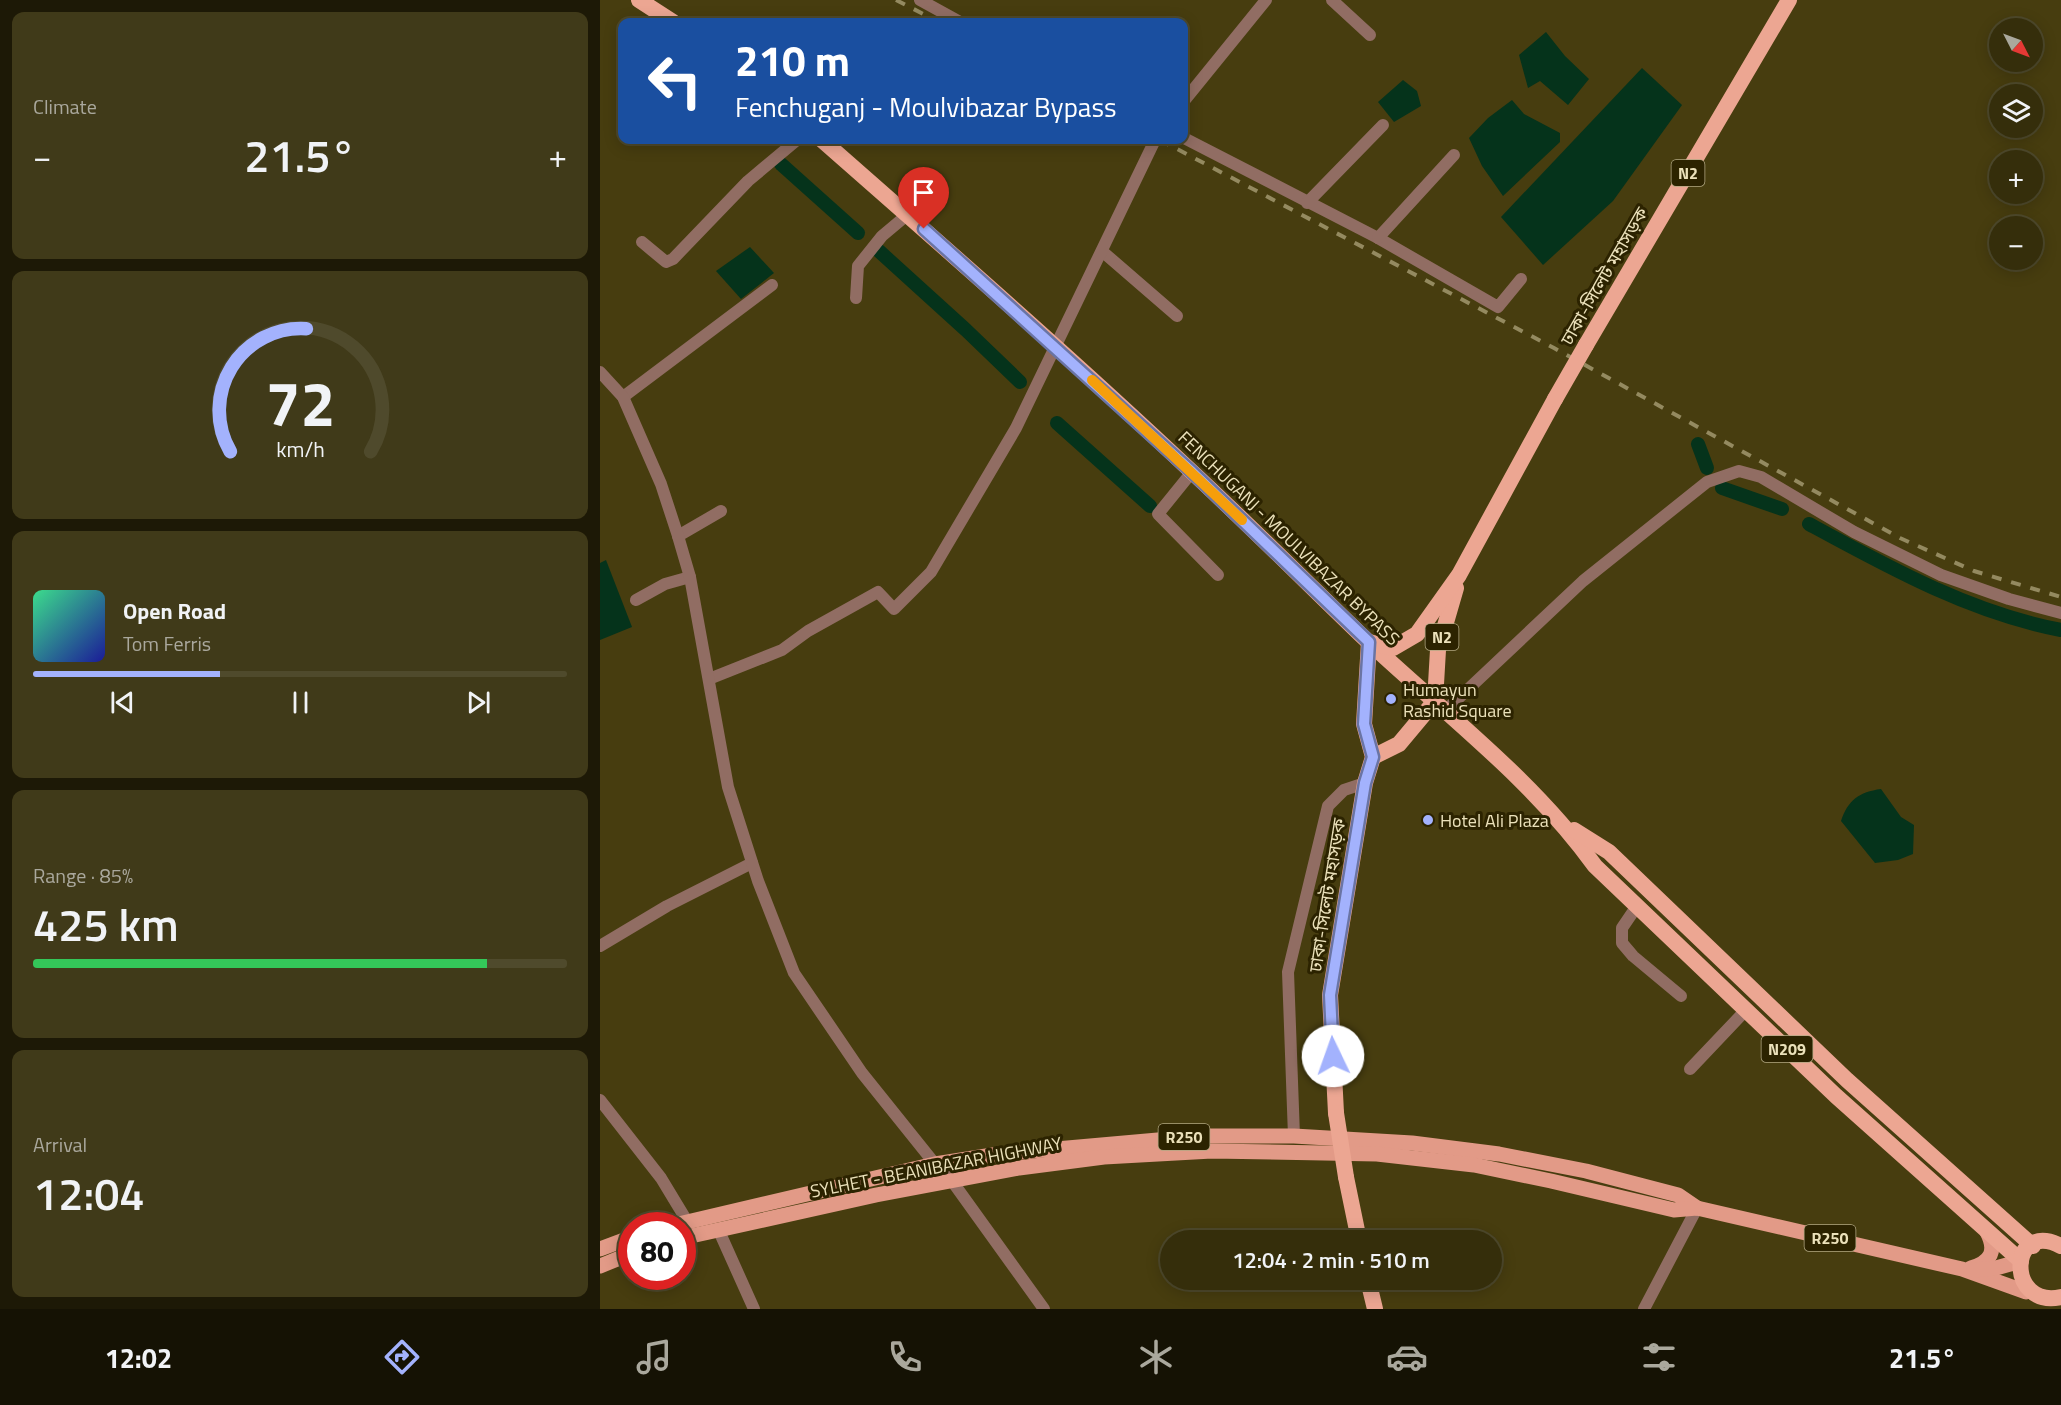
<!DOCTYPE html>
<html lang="en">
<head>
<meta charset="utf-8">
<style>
	body { margin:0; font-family:"Titillium Web","Noto Sans Bengali",sans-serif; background:#403a19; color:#f1f3f6; height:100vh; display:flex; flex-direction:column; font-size:22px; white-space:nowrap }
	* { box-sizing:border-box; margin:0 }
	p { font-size:20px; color:#aaa89d }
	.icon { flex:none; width:33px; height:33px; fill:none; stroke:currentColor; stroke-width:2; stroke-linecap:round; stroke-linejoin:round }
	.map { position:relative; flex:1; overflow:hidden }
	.drawer { display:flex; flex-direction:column; gap:12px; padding:12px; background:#1d1906; width:600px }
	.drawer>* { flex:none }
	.top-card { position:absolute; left:18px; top:18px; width:570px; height:126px; border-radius:12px; box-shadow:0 3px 15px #0003,0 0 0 2px #4f4a2c; background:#1a4fa0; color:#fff; overflow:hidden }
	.needle { width:39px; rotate:132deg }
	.fabs { position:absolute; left:1389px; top:18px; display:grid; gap:12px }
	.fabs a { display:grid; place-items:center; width:54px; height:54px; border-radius:50%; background:#352e0b; box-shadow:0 3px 15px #0003,0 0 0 2px #4f4a2c; font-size:30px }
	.speed { position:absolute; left:18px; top:1212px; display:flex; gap:12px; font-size:30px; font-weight:700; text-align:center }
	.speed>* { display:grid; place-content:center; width:78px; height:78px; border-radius:50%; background:#352e0b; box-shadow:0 3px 15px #0003,0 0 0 2px #4f4a2c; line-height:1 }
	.speed .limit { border:9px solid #d22; background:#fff; color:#111 }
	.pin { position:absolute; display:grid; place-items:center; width:51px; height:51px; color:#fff; margin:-62px -26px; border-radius:50% 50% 50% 0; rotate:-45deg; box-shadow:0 0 6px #0007 }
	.pin .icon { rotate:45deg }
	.me { position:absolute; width:66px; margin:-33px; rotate:357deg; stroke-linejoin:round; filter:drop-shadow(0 0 4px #0008) }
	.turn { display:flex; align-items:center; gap:21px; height:126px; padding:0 18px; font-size:27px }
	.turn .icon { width:78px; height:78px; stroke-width:2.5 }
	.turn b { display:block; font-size:42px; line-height:51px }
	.big { font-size:45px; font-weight:600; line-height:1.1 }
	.drawer .tile { flex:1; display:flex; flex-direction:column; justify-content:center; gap:9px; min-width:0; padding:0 21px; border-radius:12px; background:#403a19 }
	.drawer .dial { align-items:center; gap:0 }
	.dial svg { height:156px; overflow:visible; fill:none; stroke:#4f4a2c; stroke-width:7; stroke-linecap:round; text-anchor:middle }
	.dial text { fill:#f1f3f6; stroke:none }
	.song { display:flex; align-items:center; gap:18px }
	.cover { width:72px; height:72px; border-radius:9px; background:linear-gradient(135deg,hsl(150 70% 55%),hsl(240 70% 35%)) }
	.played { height:6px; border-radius:3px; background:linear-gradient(90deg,#a3b2fd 35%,#4f4a2c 35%) }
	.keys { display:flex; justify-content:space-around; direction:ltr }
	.heat { display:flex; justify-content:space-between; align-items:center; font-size:33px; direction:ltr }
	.charge { height:9px; border-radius:4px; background:linear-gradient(90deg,#34c759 85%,#4f4a2c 0) }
	.trip { position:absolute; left:560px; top:1230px; width:342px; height:60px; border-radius:30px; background:#352e0b; box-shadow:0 3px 15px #0003,0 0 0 2px #4f4a2c; font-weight:600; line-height:60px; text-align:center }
	.dock { display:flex; height:96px; justify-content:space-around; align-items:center; background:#151204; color:#aaa89d }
	.dock .icon { width:42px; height:42px }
	.dock .active { color:#a3b2fd }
	.dock b { font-size:27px; color:#f1f3f6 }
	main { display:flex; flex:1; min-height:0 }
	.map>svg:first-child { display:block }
	.water { fill:#05331b }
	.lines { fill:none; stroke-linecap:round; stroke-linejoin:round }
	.canal { stroke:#05331b; stroke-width:14 }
	.minor { stroke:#916d63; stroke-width:12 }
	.tertiary { stroke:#916d63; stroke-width:12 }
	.primary { stroke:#e29a87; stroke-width:15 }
	.trunk { stroke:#eca692; stroke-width:16 }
	.rail { stroke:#948a60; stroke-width:4; stroke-dasharray:10 10; stroke-linecap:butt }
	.trunk-bridge { stroke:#eca692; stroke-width:16 }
	.route-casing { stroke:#6a74a4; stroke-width:15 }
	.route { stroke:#a3b2fd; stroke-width:10 }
	.slow { stroke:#f59e0b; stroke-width:10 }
	.poi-dot { fill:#a3b2fd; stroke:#2c2300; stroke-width:2 }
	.labels { text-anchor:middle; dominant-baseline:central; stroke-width:6; stroke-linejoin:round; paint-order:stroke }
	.shield { fill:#2c2300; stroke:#b2a882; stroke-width:1.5 }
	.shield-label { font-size:16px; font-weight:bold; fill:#ebe1ba }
	.street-label { font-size:18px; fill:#ebe1ba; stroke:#2c2300 }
	.poi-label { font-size:18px; fill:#ebe1ba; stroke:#2c2300; text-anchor:start }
</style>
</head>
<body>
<main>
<section class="drawer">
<div class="tile"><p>Climate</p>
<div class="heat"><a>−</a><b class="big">21.5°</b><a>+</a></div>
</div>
<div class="tile dial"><svg viewBox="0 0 100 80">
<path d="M14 69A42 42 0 1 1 86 69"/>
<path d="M14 69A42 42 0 0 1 53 6" stroke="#a3b2fd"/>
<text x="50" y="56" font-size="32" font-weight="700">72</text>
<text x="50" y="72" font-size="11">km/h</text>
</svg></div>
<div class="tile">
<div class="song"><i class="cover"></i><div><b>Open Road</b><p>Tom Ferris</p></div></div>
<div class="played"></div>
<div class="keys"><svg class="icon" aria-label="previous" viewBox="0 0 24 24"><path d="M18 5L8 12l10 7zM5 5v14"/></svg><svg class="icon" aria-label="pause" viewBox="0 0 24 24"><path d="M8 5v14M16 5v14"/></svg><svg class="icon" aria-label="next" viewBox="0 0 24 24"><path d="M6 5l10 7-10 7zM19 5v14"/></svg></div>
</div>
<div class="tile"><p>Range · 85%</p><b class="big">425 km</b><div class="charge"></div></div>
<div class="tile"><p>Arrival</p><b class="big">12:04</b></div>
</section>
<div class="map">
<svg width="1461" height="1309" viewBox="0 0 1461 1309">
	<rect width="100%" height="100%" fill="#473d0f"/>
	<!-- water -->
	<g class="water">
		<path d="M946 32 965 56 989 79 968 105 940 81 928 88 919 55Z"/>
		<path d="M1042 68 1082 105 1013 201 943 265 901 217Z"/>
		<path d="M803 80 817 91 821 106 794 122 778 102Z"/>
		<path d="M912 100 924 114 960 133V142L903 196 882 166 869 138 888 118Z"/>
		<path d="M150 247 174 273 141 299 116 271Z"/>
		<path d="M6 560 32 627 0 640V563Z"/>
		<path d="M1281 789 1301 817 1314 825 1313 854 1298 860 1275 863 1241 821C1248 800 1259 792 1281 789Z"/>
	</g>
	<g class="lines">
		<!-- canal -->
		<g class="canal">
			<path d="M181 164 258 233"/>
			<path d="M279 251 366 330 420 382"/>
			<path d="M457 423 550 506"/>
			<path d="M1098 444 1107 468"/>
			<path d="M1122 488 1182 509"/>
			<path d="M1209 524C1288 567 1371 613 1461 630"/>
		</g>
		<!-- minor -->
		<g class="minor">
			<path d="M320 0 360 22"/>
			<path d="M732 0 770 35"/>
			<path d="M584 101 666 0"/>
			<path d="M584 138 778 238 898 307 921 279"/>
			<path d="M707 203 783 125"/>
			<path d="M778 238 854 155"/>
			<path d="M42 242 66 262 73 259 148 181 197 140"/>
			<path d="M503 252 577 316"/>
			<path d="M256 298 258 266 282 236 307 215"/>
			<path d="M23 397 172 285"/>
			<path d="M592 472 558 514 618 575"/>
			<path d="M78 536 121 511"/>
			<path d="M36 600 65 584 90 577"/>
			<path d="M109 679 182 650 208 631 278 592 294 609 331 572 416 428 555 140"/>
			<path d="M1037 906 1022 928V943L1033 956 1081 996"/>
			<path d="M0 946 67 906 152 863"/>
			<path d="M1090 1069 1146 1010"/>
			<path d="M0 1100 61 1178 87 1221"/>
			<path d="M694 1136 688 972 728 806 744 790 765 783"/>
			<path d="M335 1164 352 1181 444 1309"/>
			<path d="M119 1231 154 1309"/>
			<path d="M1044 1309 1097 1208"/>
		</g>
		<!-- tertiary -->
		<g class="tertiary">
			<path d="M0 372 23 397 61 484 78 536 90 577 128 787 158 881 194 973 262 1073 335 1164"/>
			<path d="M846 710 983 581 1107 482 1139 471 1161 477 1254 532 1341 575 1409 599 1461 613"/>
		</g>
		<!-- primary -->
		<g class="primary">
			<path d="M70 1226 335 1164 399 1154 603 1136H694L812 1143 899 1154 986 1171 1078 1195 1097 1208"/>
			<path d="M82 1238 276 1195 419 1168 504 1157 612 1151 777 1154 874 1165 951 1181 1074 1210 1097 1208 1362 1269 1426 1292"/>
			<path d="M0 1249 32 1237"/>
			<path d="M0 1266 32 1253"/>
			<path d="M1371 1268C1391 1262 1397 1251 1387 1232"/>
			<path d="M1374 1270 1396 1268 1421 1261"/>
		</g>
		<!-- trunk -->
		<g class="trunk">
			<path d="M39 0 73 22"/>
			<path d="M222 140C346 249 471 358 591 471 648 524 704 580 760 634 840 710 930 776 995 866L1236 1096 1421 1261"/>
			<path d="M986 345 1189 0"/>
			<path d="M773 757 799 744 835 701 838 650 856 588"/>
			<path d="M974 830 1009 852 1247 1080 1433 1246"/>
			<path d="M736 1113 730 995 765 783 773 757 764 724 769 642 793 648 817 634 859 575 955 399"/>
			<path d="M746 1177 759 1240"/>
			<path d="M1461 1246C1408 1219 1406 1309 1461 1297"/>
			<path d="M768 1280 775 1309"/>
		</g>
		<!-- rail -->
		<g class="rail">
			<path d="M296 0 339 22"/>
			<path d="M560 140 954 348 1300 538 1374 571 1461 597"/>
		</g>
		<!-- trunk-bridge -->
		<g class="trunk-bridge">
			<path d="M955 399 986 345"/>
			<path d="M736 1113 746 1177"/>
		</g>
	</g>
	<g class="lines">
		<!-- route casing -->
		<g class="route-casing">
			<path id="route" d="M324 229 592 472 769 642 764 724 773 757 765 783 730 995 733 1056"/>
		</g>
		<!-- route -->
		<use href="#route" class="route"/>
		<!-- slow -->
		<path class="slow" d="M492 380 642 520"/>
	</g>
	<!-- markers -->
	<g class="poi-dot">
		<circle cx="791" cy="699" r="6"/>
		<circle cx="828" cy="820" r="6"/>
	</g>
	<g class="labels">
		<!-- shield labels -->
		<g class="shield">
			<rect x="1071.5" y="160" width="33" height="26" rx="4.5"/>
			<rect x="825.5" y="624" width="33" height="26" rx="4.5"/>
			<rect x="1161.5" y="1036" width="51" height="26" rx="4.5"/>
			<rect x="558.5" y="1124" width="51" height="26" rx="4.5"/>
			<rect x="1204.5" y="1225" width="51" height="26" rx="4.5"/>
		</g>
		<g class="shield-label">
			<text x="1088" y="173">N2</text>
			<text x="842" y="637">N2</text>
			<text x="1187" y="1049">N209</text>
			<text x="584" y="1137">R250</text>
			<text x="1230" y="1238">R250</text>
		</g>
		<!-- street labels -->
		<g class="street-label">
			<text transform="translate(1004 276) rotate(-60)">ঢাকা-সিলেট মহাসড়ক</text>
			<text transform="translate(689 538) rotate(44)">FENCHUGANJ - MOULVIBAZAR BYPASS</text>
			<text transform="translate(727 895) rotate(-81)">ঢাকা-সিলেট মহাসড়ক</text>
			<text transform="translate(336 1167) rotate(-11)">SYLHET - BEANIBAZAR HIGHWAY</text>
		</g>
		<!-- poi labels -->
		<g class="poi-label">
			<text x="803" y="689">Humayun<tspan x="803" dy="21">Rashid Square</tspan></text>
			<text x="840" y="820">Hotel Ali Plaza</text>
		</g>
	</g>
</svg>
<div class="fabs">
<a><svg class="needle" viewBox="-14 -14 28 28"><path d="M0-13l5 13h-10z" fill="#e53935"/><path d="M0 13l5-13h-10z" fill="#aaa89d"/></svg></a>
<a><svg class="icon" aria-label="layers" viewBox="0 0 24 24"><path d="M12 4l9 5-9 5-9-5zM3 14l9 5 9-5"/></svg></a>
<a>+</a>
<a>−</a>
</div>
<div class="speed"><div class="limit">80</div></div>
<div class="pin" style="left:324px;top:229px;background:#d93025"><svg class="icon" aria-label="arrive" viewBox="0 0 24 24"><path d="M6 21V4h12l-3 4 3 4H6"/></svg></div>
<svg class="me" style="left:733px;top:1056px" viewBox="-20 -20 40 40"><circle r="19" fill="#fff"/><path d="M0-13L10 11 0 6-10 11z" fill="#a3b2fd"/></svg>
<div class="trip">12:04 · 2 min · 510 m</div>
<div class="top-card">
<div class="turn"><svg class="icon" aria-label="left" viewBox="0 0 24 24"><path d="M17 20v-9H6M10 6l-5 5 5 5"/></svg><div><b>210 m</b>Fenchuganj - Moulvibazar Bypass</div></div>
</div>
</div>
</main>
<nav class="dock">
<b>12:02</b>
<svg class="icon active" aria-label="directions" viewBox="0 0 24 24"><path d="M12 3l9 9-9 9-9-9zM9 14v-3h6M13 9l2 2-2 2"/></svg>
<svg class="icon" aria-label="music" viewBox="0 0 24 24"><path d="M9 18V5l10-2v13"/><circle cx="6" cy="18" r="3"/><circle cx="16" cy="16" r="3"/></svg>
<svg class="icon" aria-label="phone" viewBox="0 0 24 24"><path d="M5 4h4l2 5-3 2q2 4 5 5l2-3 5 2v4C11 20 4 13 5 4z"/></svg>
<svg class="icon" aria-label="climate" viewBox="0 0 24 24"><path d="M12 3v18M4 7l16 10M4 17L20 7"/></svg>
<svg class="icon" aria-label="car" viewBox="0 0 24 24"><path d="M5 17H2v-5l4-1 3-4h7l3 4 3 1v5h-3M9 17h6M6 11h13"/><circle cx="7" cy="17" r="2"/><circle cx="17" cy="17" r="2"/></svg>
<svg class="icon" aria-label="filters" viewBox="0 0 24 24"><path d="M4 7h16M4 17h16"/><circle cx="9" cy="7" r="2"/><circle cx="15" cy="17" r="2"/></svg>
<b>21.5°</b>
</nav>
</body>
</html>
